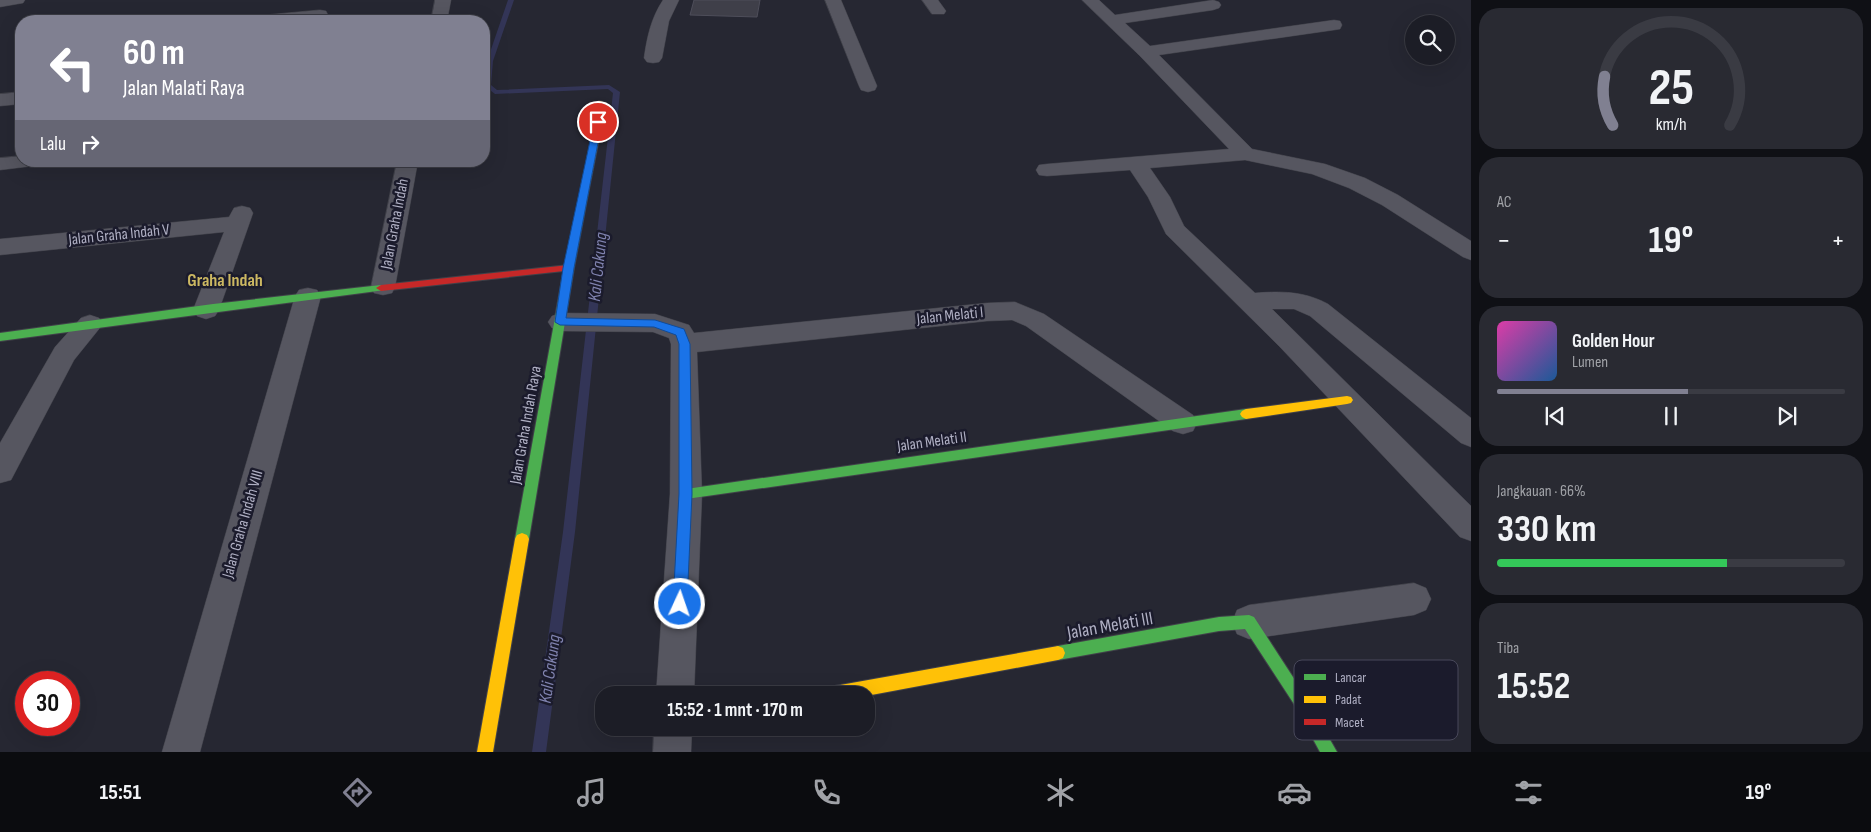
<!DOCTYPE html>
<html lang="id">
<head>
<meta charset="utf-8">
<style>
	body { margin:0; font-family:"Sofia Sans Condensed",sans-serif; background:#292a32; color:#f1f3f6; height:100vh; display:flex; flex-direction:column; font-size:19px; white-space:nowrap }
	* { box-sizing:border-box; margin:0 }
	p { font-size:16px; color:#a0a2a7 }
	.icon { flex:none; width:28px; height:28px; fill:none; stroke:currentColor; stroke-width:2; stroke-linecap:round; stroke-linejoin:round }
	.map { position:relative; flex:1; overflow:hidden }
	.sheet { display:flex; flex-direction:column; gap:8px; padding:8px; background:#0f1015; width:400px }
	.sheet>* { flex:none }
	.banner { position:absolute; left:15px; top:15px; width:475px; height:152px; border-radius:20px; box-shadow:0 5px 20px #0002,0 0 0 1px #3a3b43; background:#808091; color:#fff; overflow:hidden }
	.tools { position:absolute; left:1405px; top:15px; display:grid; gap:10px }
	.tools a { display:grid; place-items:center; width:50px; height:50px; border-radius:50%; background:#1c1d26; box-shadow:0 5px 20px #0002,0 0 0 1px #3a3b43; font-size:25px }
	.speed { position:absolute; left:15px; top:671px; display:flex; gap:10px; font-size:25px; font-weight:700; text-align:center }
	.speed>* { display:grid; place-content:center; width:65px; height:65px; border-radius:50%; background:#1c1d26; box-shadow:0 5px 20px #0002,0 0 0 1px #3a3b43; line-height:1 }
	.speed .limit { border:8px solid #d22; background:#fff; color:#111 }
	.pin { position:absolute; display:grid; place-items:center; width:42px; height:42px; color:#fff; margin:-21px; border:2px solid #fff; border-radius:50%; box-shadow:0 1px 5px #0007 }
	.me { position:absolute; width:55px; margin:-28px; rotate:3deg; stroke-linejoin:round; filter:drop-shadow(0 0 4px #0008) }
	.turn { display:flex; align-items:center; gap:18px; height:105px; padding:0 25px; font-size:22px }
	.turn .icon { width:65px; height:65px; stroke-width:2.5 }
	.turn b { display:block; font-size:35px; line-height:42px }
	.then { display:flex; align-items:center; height:48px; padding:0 25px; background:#0003; gap:10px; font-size:19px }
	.big { font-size:38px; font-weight:700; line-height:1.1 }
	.sheet .tile { flex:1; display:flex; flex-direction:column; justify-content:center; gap:8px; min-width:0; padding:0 18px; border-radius:20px; background:#292a32 }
	.sheet .dial { align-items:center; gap:0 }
	.dial svg { height:130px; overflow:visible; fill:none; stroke:#3a3b43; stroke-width:7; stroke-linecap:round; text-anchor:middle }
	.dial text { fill:#f1f3f6; stroke:none }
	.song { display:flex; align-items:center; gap:15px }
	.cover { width:60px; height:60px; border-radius:8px; background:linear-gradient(135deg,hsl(320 70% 55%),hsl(210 70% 35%)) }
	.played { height:5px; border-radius:2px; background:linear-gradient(90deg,#808091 55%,#3a3b43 55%) }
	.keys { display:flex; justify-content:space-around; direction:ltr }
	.heat { display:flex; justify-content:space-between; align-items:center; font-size:28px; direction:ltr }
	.charge { height:8px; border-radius:4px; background:linear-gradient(90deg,#34c759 66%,#3a3b43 0) }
	.trip { position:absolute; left:595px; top:686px; width:280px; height:50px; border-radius:20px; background:#1c1d26; box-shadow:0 5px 20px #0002,0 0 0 1px #3a3b43; font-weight:700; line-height:50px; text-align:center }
	.menu { display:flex; height:80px; justify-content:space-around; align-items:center; background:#0b0c0f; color:#a0a2a7 }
	.menu .icon { width:35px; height:35px }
	.menu .current { color:#808091 }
	.menu b { font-size:22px; color:#f1f3f6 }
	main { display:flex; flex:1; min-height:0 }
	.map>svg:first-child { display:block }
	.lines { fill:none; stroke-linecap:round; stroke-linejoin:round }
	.stream { fill:#333557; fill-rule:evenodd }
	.building { fill:#3f3f49; stroke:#4e4e5a }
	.street-casing { stroke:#404149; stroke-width:1 }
	.fast-casing { stroke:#404149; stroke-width:2 }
	.slow-casing { stroke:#404149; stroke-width:2 }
	.jam-casing { stroke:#404149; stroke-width:2 }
	.street { fill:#565660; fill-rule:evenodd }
	.fast { fill:#4caf50; fill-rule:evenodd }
	.slow { fill:#ffc107; fill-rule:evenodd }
	.jam { fill:#c62828; fill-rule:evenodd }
	.route { fill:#1a73e8; stroke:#114b97 }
	.labels { text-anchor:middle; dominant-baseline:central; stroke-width:5; stroke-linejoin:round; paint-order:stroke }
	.street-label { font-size:16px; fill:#b0b0c4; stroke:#1b1b2c }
	.water-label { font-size:18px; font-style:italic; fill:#8083af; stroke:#1b1b2c }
	.neighbourhood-label { font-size:18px; font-weight:bold; fill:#ccb862; stroke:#1b1b2c }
	.near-street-label { font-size:19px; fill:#b0b0c4; stroke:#1b1b2c }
	.key { fill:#1b1b2c; stroke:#48485a; stroke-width:1 }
	.key-label { font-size:14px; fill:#b0b0c4 }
</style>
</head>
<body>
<main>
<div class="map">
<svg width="1471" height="752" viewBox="0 0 1471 752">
	<rect width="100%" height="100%" fill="#262732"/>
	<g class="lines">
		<!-- stream -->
		<path class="stream" d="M508 0H514L493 61 491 85 497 90 609 85 620 92 575 532 546 752H532L563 532 613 93 608 89 495 94 486 87 487 61Z"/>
	</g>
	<!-- building -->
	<path class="building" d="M694 0H760L757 17 690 15Z"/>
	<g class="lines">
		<!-- street casing -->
		<g class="street-casing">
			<g id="street">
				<path d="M0 0H25L23 3 0 7Z"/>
				<path d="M435 0H451L447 21H431Z"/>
				<path d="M663 0H679L669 21 662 58 659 62 653 63 647 62 644 58C647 37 651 18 663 0Z"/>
				<path d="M825 0H841L877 86 875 90 868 92 861 90 859 86Z"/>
				<path d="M922 0H938L946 11 944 14H932Z"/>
				<path d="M1082 0H1099L1115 15 1213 0 1219 2 1221 5 1219 8 1213 10 1125 23 1150 46 1334 20 1340 21 1342 25 1340 29 1334 30 1159 55 1252 149 1325 164 1365 178 1398 195 1471 241V260L1463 257 1382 205 1349 188 1312 174 1245 160 1150 168 1170 197 1184 226 1255 293C1281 291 1304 291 1328 304L1471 418V447L1461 443 1310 316 1294 309H1272L1471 506V541L1460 537 1279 346 1166 234 1148 197 1130 170 1047 176 1039 175 1036 170 1039 165 1047 164 1229 149 1140 56Z"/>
				<path d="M320 10 326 11 328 15 326 19 306 21H246L248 17 254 16Z"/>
				<path d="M21 92V104L0 106V94Z"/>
				<path d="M21 156V161H44L41 165 0 170V158Z"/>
				<path d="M397 161H418L395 287 392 293 383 295 374 293 371 287Z"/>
				<path d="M242 206 250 208 253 213 219 310 215 316 206 319 197 316 193 310 224 232 0 255V239L229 217 234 208Z"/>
				<path d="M308 288 317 290 321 296 200 752H162L295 296 299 290Z"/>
				<path d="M1015 302 1044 314 1193 415 1197 423 1193 431 1183 434 1173 431 1026 326 1012 320 987 321 697 352 702 494 694 695H656L670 494 671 344 669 338 653 332 561 331 552 328 548 322 552 316 561 313 655 314 689 325 694 333 987 303Z"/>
				<path d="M90 315 99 318 103 324 74 360 11 480 0 483V443L55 347 81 318Z"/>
				<path d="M1414 583 1426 588 1431 599 1426 610 1414 615 1249 639 1237 634 1232 622 1237 610 1249 605Z"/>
				<path d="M654 728H692L691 752H653Z"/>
			</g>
		</g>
		<!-- fast casing -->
		<g class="fast-casing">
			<g id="fast">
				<path d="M585 186 589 189 574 268 529 539 527 543 522 545 517 543 515 539 564 268 581 189Z"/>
				<path d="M381 285 385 286 386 288 385 290 0 341V333L213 304Z"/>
				<path d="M1246 409 1250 411 1252 414 1250 417 1246 419 686 499 682 498 680 494 682 490 686 489Z"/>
				<path d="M1249 615 1254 617 1304 694 1337 752H1320L1294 704 1245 629 1219 631 1058 660 1053 658 1051 653 1053 648 1058 646 1219 617Z"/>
			</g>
		</g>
		<!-- slow casing -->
		<g class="slow-casing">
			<g id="slow">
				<path d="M599 101 606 103 589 189 585 192 581 189Z"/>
				<path d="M1347 396 1351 397 1353 400 1351 403 1347 404 1246 419 1242 417 1240 414 1242 411 1246 409Z"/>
				<path d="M522 533 527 535 529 539 493 752H477L515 539 517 535Z"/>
				<path d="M1058 646 1063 648 1065 653 1063 658 1058 660 866 696 821 695 824 690 829 687Z"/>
			</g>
		</g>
		<!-- jam casing -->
		<g class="jam-casing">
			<path id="jam" d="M569 265 574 268 573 270 381 291 376 288 381 285Z"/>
		</g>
		<!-- street -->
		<use href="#street" class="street"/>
		<!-- fast -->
		<use href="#fast" class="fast"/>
		<!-- slow -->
		<use href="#slow" class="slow"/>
		<!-- jam -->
		<use href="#jam" class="jam"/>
	</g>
	<!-- route -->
	<path class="route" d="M598 119 602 122 574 268 566 318 655 320 684 329 690 344 692 494 687 604 685 608 680 610 675 608 673 604 679 494V344L676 335 654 327 560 325 555 322 563 268 594 122Z"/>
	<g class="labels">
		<!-- street labels -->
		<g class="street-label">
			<text transform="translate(395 224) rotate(-79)">Jalan Graha Indah</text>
			<text transform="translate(119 235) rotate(-6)">Jalan Graha Indah V</text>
			<text transform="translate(950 316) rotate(-6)">Jalan Melati I</text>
			<text transform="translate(526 425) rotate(-80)">Jalan Graha Indah Raya</text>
			<text transform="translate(932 442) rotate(-8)">Jalan Melati II</text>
			<text transform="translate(243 524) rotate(-74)">Jalan Graha Indah VIII</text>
		</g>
		<!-- water labels -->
		<g class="water-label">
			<text transform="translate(598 267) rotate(-84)">Kali Cakung</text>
			<text transform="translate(550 669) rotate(-82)">Kali Cakung</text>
		</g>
		<!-- neighbourhood labels -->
		<g class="neighbourhood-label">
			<text x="225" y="280">Graha Indah</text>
		</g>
		<!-- near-street labels -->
		<g class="near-street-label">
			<text transform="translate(1110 626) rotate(-10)">Jalan Melati III</text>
		</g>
	</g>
	<!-- legend -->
	<rect x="1294" y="660" width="164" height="80" rx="8" class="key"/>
	<rect x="1304" y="674" width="22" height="6" fill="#4caf50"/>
	<rect x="1304" y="696" width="22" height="7" fill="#ffc107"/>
	<rect x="1304" y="719" width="22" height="6" fill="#c62828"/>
	<g class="key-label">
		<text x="1335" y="682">Lancar</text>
		<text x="1335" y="704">Padat</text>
		<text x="1335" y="727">Macet</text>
	</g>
</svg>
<div class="tools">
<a><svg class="icon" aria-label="search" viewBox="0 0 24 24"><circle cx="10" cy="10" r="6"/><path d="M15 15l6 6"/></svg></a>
</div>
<div class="speed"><div class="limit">30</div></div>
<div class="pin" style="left:598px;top:122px;background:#d93025"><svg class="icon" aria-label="arrive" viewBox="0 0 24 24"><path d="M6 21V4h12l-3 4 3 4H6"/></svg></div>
<svg class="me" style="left:680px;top:604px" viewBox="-20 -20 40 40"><circle r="17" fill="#1a73e8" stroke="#fff" stroke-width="3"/><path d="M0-11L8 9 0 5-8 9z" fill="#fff"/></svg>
<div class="trip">15:52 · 1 mnt · 170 m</div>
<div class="banner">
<div class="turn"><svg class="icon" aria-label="left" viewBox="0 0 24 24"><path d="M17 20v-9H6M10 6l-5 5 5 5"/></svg><div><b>60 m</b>Jalan Malati Raya</div></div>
<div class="then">Lalu<svg class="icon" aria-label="right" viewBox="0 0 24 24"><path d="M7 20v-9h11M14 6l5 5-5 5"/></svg></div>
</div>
</div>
<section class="sheet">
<div class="tile dial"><svg viewBox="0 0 100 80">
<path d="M14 69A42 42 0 1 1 86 69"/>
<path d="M14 69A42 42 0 0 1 9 39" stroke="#808091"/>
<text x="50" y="56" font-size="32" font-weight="700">25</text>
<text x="50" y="72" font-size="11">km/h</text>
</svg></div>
<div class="tile"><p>AC</p>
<div class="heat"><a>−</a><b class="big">19°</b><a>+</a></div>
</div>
<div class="tile">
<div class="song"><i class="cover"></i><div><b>Golden Hour</b><p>Lumen</p></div></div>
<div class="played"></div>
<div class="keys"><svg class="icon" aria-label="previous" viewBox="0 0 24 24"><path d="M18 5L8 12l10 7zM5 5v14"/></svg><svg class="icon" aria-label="pause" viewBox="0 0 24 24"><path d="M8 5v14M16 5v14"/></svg><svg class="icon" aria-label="next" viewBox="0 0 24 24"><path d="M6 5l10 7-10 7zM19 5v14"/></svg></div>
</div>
<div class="tile"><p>Jangkauan · 66%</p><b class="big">330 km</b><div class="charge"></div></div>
<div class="tile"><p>Tiba</p><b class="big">15:52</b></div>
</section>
</main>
<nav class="menu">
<b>15:51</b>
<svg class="icon current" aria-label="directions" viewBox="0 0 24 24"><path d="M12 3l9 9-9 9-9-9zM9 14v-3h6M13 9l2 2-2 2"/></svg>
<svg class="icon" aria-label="music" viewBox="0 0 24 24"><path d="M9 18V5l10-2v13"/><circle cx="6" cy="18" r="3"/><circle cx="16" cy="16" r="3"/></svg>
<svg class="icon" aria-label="phone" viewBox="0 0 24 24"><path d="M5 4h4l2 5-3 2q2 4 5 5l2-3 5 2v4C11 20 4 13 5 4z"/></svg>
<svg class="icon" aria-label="climate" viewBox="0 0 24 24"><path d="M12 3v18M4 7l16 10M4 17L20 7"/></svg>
<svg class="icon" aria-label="car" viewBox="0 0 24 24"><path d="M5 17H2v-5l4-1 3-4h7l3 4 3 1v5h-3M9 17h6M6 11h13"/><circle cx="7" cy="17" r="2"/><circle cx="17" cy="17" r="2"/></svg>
<svg class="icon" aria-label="filters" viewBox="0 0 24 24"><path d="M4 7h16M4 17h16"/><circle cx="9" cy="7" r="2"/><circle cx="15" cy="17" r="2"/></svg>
<b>19°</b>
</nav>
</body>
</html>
